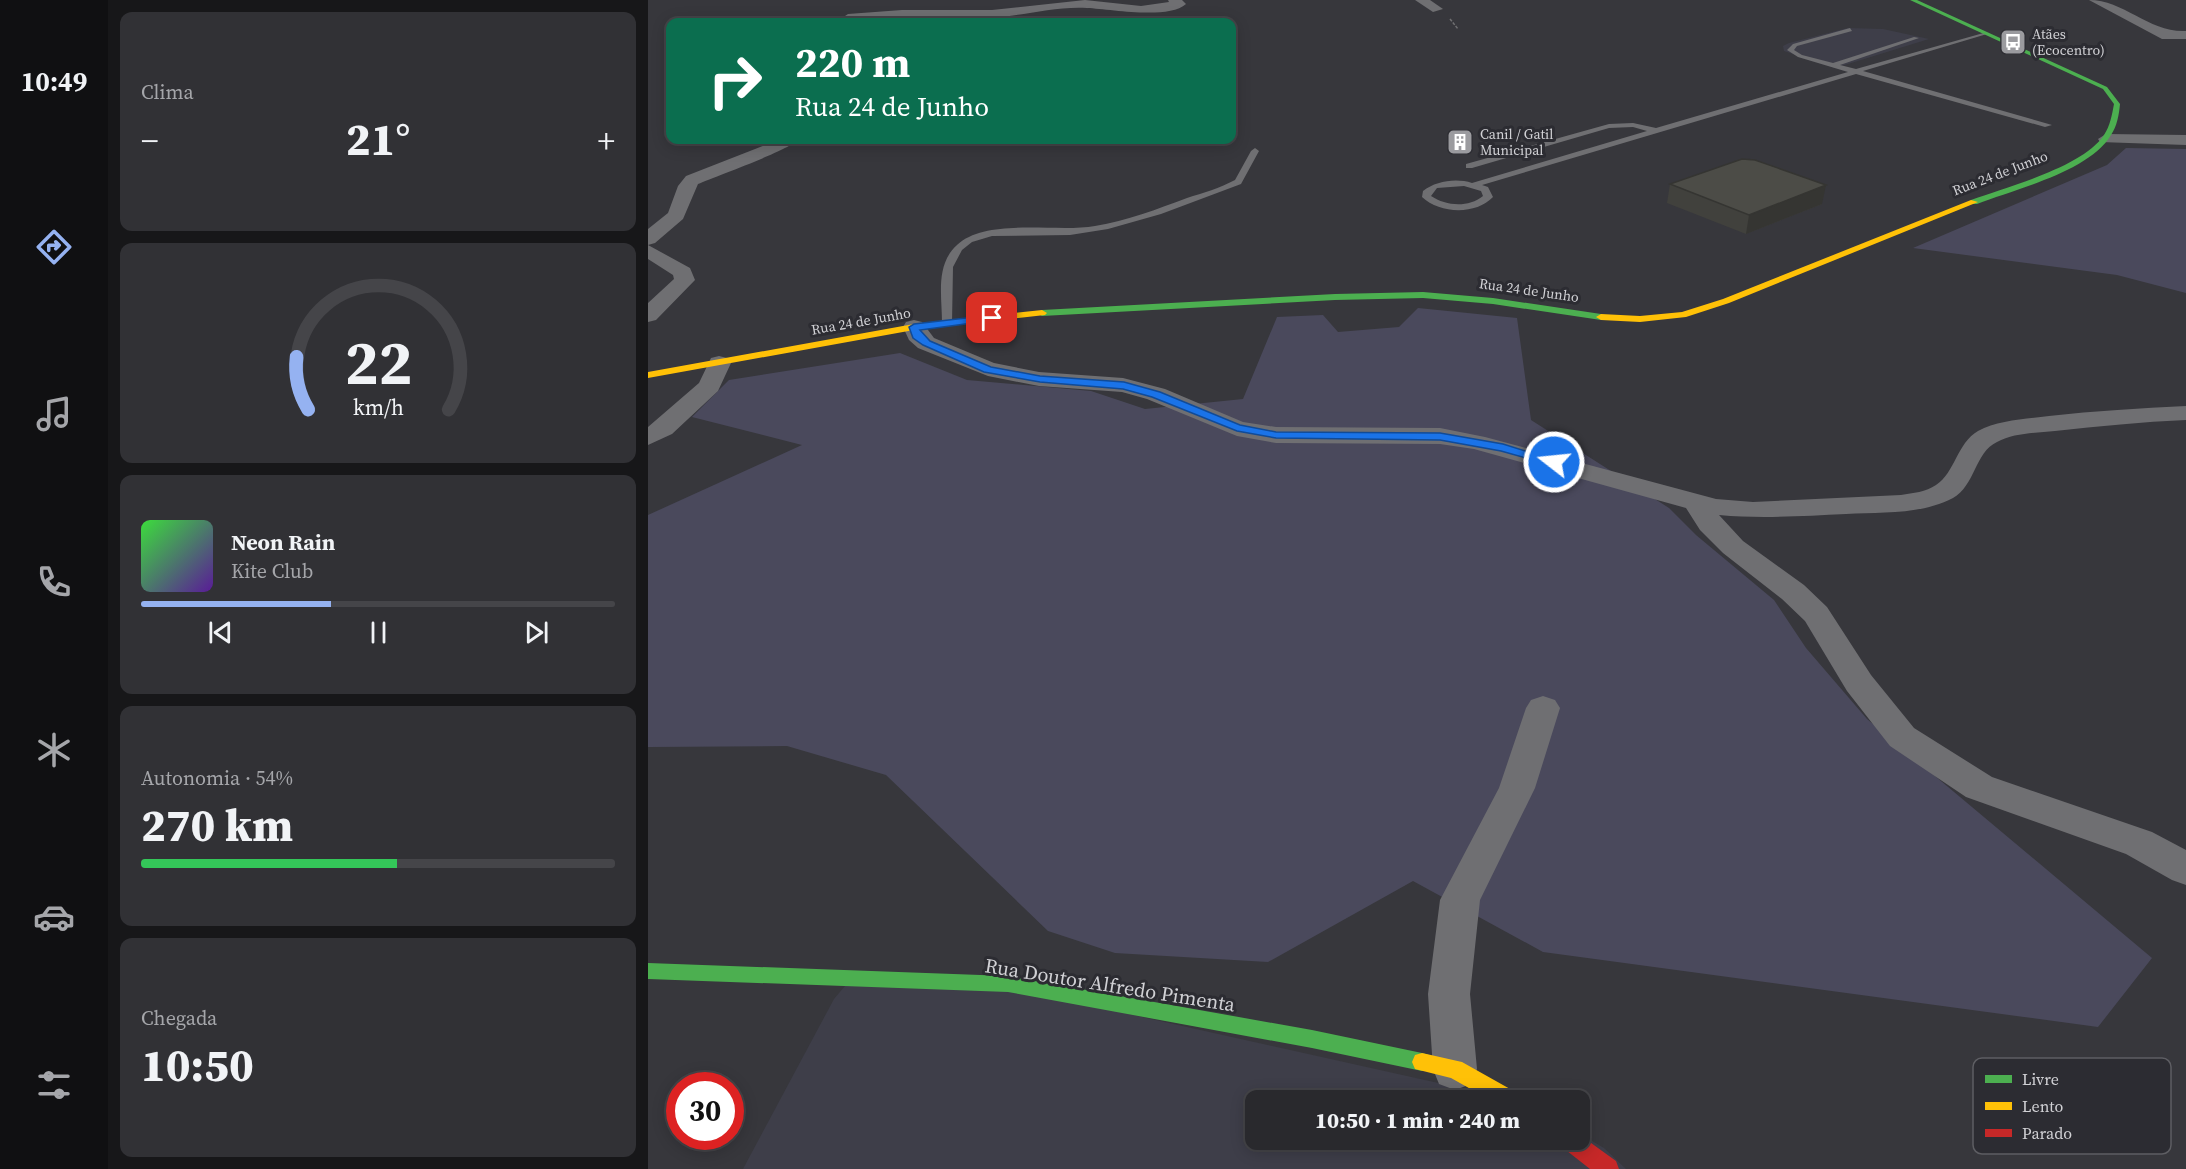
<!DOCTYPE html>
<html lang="pt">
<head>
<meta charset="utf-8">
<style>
	body { margin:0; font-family:"Source Serif 4",serif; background:#313135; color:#f1f3f6; height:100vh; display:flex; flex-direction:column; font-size:22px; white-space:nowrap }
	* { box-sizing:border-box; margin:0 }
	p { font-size:20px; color:#a5a6aa }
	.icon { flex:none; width:33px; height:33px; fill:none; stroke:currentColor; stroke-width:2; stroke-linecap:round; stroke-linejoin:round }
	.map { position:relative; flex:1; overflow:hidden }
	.sheet { display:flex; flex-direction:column; gap:12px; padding:12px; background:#171719; width:540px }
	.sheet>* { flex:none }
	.banner { position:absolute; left:18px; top:18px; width:570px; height:126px; border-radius:12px; box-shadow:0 3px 15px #0003,0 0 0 2px #454549; background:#0b6e4f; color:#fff; overflow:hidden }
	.speed { position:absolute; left:18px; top:1072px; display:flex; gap:12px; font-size:30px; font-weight:700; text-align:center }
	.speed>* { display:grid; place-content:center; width:78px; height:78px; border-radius:50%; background:#29292d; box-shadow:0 3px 15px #0003,0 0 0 2px #454549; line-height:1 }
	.speed .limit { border:9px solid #d22; background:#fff; color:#111 }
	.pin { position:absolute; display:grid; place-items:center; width:51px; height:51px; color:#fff; margin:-26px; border-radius:12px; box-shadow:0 3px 9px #0006 }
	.me { position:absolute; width:66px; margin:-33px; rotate:286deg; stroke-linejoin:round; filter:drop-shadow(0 0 4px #0008) }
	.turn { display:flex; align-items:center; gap:21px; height:126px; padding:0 30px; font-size:27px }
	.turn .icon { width:78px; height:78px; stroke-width:2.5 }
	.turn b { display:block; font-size:42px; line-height:51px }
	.big { font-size:45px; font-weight:800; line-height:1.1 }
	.sheet .widget { flex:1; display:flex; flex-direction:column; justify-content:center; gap:9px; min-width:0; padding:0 21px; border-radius:12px; background:#313135 }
	.sheet .dial { align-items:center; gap:0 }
	.dial svg { height:156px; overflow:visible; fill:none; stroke:#454549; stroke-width:7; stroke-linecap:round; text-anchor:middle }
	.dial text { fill:#f1f3f6; stroke:none }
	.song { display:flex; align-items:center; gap:18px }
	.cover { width:72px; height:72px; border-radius:9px; background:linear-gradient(135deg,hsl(120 70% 55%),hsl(270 70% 35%)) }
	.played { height:6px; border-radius:3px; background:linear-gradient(90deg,#95b2f1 40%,#454549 40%) }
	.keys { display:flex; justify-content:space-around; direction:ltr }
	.heat { display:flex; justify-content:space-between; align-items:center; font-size:33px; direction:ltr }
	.charge { height:9px; border-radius:4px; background:linear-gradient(90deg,#34c759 54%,#454549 0) }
	.trip { position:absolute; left:597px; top:1090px; width:345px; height:60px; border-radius:12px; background:#29292d; box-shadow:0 3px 15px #0003,0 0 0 2px #454549; font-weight:800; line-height:60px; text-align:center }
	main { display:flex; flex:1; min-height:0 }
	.menu { display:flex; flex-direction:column; width:108px; justify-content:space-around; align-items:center; background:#101012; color:#a5a6aa }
	.menu .icon { width:42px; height:42px }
	.menu .current { color:#95b2f1 }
	.menu b { font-size:27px; color:#f1f3f6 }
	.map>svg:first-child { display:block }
	.built { fill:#3e3e49 }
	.green { fill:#4a495c }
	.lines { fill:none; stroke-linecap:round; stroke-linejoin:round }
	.path { stroke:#707072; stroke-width:1.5; stroke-dasharray:3 1.5; stroke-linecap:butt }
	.lane { fill:#6f6f72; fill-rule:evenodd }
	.street { fill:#6f6f72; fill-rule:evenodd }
	.fast { fill:#4caf50; fill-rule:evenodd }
	.slow { fill:#ffc107; fill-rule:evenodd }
	.jam { fill:#c62828; fill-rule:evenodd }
	.wall { fill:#41413d }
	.shaded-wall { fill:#353532 }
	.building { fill:#4c4c47; stroke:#353532; stroke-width:1.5 }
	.route { fill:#1a73e8; stroke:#114b97; stroke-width:1.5 }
	.labels { text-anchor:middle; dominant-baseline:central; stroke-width:6; stroke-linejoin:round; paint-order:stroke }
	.far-poi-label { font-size:14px; fill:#d1d1d5; stroke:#2c2c32; text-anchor:start }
	.far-street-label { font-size:14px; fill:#d1d1d5; stroke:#2c2c32 }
	.near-street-label { font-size:20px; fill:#d1d1d5; stroke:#2c2c32 }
	.key { fill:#2c2c32; stroke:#5e5e63; stroke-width:1.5 }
	.key-label { font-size:16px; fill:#d1d1d5 }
</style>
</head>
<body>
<main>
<nav class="menu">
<b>10:49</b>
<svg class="icon current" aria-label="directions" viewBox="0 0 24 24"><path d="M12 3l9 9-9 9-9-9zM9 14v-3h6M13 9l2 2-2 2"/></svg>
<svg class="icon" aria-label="music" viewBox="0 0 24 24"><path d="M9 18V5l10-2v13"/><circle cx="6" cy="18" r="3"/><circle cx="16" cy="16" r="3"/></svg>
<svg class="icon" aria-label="phone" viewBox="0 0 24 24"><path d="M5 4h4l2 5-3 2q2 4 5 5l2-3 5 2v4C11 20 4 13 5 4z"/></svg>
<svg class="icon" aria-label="climate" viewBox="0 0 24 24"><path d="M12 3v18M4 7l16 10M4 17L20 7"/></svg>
<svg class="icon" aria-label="car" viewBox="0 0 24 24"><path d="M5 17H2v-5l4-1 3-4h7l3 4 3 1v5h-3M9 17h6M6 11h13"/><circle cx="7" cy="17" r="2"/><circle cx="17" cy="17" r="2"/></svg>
<svg class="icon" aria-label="filters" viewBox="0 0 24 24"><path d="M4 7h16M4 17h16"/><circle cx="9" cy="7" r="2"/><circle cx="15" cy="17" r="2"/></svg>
</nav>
<section class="sheet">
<div class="widget"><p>Clima</p>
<div class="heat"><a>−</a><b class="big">21°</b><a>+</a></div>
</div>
<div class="widget dial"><svg viewBox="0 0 100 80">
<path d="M14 69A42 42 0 1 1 86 69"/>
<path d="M14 69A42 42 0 0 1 8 42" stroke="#95b2f1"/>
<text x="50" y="56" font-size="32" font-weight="700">22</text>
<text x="50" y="72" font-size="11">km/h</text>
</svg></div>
<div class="widget">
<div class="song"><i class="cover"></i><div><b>Neon Rain</b><p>Kite Club</p></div></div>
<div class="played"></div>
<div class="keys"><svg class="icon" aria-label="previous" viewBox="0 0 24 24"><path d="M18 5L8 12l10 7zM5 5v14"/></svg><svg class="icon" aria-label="pause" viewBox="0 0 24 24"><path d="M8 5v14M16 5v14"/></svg><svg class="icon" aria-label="next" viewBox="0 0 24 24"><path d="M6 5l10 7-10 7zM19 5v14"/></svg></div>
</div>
<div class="widget"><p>Autonomia · 54%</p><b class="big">270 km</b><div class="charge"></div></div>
<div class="widget"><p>Chegada</p><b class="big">10:50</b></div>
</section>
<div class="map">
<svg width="1538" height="1169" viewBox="0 0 1538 1169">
	<rect width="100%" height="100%" fill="#37373c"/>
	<!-- built -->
	<g class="built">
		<path d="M1200 28 1235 29 1281 39 1187 68 1136 51 1135 46 1141 43Z"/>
		<path d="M208 973 310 976 871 1101H608V1140H932V1134L956 1148 978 1169H95L186 999Z"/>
	</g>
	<!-- green -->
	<g class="green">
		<path d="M1478 148 1538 149V293L1469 275 1265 248 1459 165Z"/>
		<path d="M770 308 869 318 883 420 1021 508 1048 535 1126 600 1158 648 1219 719 1504 958 1450 1027 895 952 765 881 620 962 467 953 400 931 238 775 139 746 0 747V515L154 445 44 417 81 380 252 353 319 380 443 391 497 409 595 399 629 317 675 315 690 332 751 327Z"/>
	</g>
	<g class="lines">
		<!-- path -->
		<path class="path" d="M802 19 810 29"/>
		<!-- lane -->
		<g class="lane">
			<path d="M1202 28 1204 31 1149 46 1146 50 1154 55 1185 63 1266 37 1271 38 1192 65 1208 69 1339 32V34L1215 71 1404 125 1397 127 1208 74 834 185 840 187 845 197C828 215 792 214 774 197L775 191C788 181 808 178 824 183L999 131 985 127 961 128 824 168H818V164L961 124 985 123 1008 128 1200 72 1150 57 1139 50 1145 44ZM816 186 833 191 835 196C820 208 798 206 783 196L789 188Z"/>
			<path d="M607 148 611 151 593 184 513 214 460 229 422 235 344 236 324 242 314 250 305 267 304 323 299 326 294 323C294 296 287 265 309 245 339 217 409 233 447 226 479 221 509 209 539 198 555 193 572 188 587 180L603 151Z"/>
		</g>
		<!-- street -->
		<g class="street">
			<path d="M437 0 493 6 521 2 520 0H534L538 4C520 20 462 9 439 8 407 6 374 16 343 18 295 20 248 18 200 22L194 18 200 14 254 10H344Z"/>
			<path d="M767 0H782L795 9 785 12Z"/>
			<path d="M1441 0C1476 0 1502 33 1538 31V39H1514Z"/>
			<path d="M1458 134 1538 135V145L1452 142 1450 139Z"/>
			<path d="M130 140H149C142 150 68 176 50 184L35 219 7 243 0 245V229L20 213 30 186 38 176Z"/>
			<path d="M0 245 42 268 47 280 8 320 0 322V303L26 279 25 275 0 259Z"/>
			<path d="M266 320 274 322 286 338 346 363 391 372 475 378 517 389 595 422 628 427 792 428 837 437 1068 499 1105 502 1253 495C1265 493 1278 492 1288 485 1307 473 1309 443 1330 431 1350 420 1378 419 1401 416 1447 411 1492 408 1538 406V420C1494 422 1451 426 1407 431 1388 433 1366 433 1349 442 1327 452 1327 486 1305 498 1273 515 1232 512 1198 514 1155 516 1113 519 1071 515L1095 541 1156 585 1179 607 1223 675 1266 728 1344 777 1504 832 1538 850V885L1524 880 1478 854 1318 797 1242 746 1199 691 1157 621 1134 599 1075 553 1052 530 1038 508 826 449 792 444 628 443 589 436 499 399 474 392 391 386 340 376 270 348 261 340 255 327 258 322Z"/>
			<path d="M71 356 79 358 83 363 70 391 24 434 0 445V427L51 383 63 358Z"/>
			<path d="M895 696 907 700 912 708 887 788 832 900 822 994 829 1069 823 1084 807 1090 791 1084 785 1069 780 994 792 900 851 788 878 708 883 700Z"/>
		</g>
		<!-- fast -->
		<g class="fast">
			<path d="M1262 0H1269L1459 87 1472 104C1471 115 1469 126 1463 135 1441 172 1367 189 1329 204H1323V200C1359 187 1435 167 1456 135 1462 126 1464 115 1466 104L1455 89Z"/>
			<path d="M775 292 845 298 953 314 958 317 953 320 845 304 775 298 687 300 394 316 389 313 394 310 687 294Z"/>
			<path d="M0 963 360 976 664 1030 774 1053 781 1055 784 1062 781 1069 774 1071 664 1048 360 992 0 979Z"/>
		</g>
		<!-- slow -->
		<g class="slow">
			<path d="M1323 200 1330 202 1081 303 1038 317 992 322 953 320 948 317 953 314 992 316 1034 312 1075 299Z"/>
			<path d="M394 310 399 313 397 315 266 330 0 378V372L266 324Z"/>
			<path d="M774 1053 814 1062 871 1094 874 1101H844L803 1078 767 1069 764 1062 767 1055Z"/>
		</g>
		<!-- jam -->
		<path class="jam" d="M932 1135 968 1161 971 1169H942L914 1147 910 1140H932Z"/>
	</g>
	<!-- wall -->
	<path class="wall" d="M1022 184 1174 204 1098 234 1019 203Z"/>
	<!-- shaded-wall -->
	<path class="shaded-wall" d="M1178 185 1174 204 1098 234 1101 215Z"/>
	<!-- building -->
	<path class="building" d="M1094 159 1107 160 1178 185 1101 215 1022 184Z"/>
	<!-- route -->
	<path class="route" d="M344 315H347V320L272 330 282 341 343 367 392 376 476 382 512 392 592 425 628 432 792 433 855 444 912 462 906 466 853 451 792 440 628 438 589 431 504 397 475 389 392 382 336 372 275 345 265 338 261 327 266 324Z"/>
	<!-- icons -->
	<defs>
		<g id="bus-square" transform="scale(1.35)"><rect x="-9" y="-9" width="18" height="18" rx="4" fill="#9b9b9f" stroke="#2c2c32"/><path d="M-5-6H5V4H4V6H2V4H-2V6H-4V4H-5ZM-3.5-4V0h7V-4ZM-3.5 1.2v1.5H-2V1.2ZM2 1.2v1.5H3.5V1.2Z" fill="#fff"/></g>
		<g id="building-square" transform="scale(1.35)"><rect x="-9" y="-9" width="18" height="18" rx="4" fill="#9b9b9f" stroke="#2c2c32"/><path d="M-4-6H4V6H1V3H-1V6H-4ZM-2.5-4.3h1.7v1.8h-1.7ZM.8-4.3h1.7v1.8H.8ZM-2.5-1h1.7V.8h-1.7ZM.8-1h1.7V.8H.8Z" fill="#fff"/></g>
	</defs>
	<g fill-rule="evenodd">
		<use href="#bus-square" x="1365" y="42"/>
		<use href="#building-square" x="812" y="142"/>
	</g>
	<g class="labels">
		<!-- far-poi labels -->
		<g class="far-poi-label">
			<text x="1384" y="34">Atães<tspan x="1384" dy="16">(Ecocentro)</tspan></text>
			<text x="832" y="134">Canil / Gatil<tspan x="832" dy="16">Municipal</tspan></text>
		</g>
		<!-- far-street labels -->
		<g class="far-street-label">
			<text transform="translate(1352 173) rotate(-21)">Rua 24 de Junho</text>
			<text transform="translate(881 290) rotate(8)">Rua 24 de Junho</text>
			<text transform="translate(213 321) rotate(-10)">Rua 24 de Junho</text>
		</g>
		<!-- near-street labels -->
		<g class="near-street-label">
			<text transform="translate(462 985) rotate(9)">Rua Doutor Alfredo Pimenta</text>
		</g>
	</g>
	<!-- legend -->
	<rect x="1325" y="1058" width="198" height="96" rx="9" class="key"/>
	<rect x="1337" y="1075" width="27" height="8" fill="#4caf50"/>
	<rect x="1337" y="1102" width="27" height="8" fill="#ffc107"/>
	<rect x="1337" y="1129" width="27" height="8" fill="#c62828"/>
	<g class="key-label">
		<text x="1374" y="1085">Livre</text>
		<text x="1374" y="1112">Lento</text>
		<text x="1374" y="1139">Parado</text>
	</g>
</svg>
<div class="speed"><div class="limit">30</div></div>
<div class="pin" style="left:344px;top:318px;background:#d93025"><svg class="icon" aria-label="arrive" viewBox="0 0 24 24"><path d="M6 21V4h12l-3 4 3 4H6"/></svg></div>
<svg class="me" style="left:906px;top:462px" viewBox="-20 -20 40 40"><circle r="17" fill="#1a73e8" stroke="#fff" stroke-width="3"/><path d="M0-11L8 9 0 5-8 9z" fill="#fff"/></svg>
<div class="trip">10:50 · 1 min · 240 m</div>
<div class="banner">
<div class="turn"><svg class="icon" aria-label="right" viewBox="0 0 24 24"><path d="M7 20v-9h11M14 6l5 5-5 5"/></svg><div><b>220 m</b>Rua 24 de Junho</div></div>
</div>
</div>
</main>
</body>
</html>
